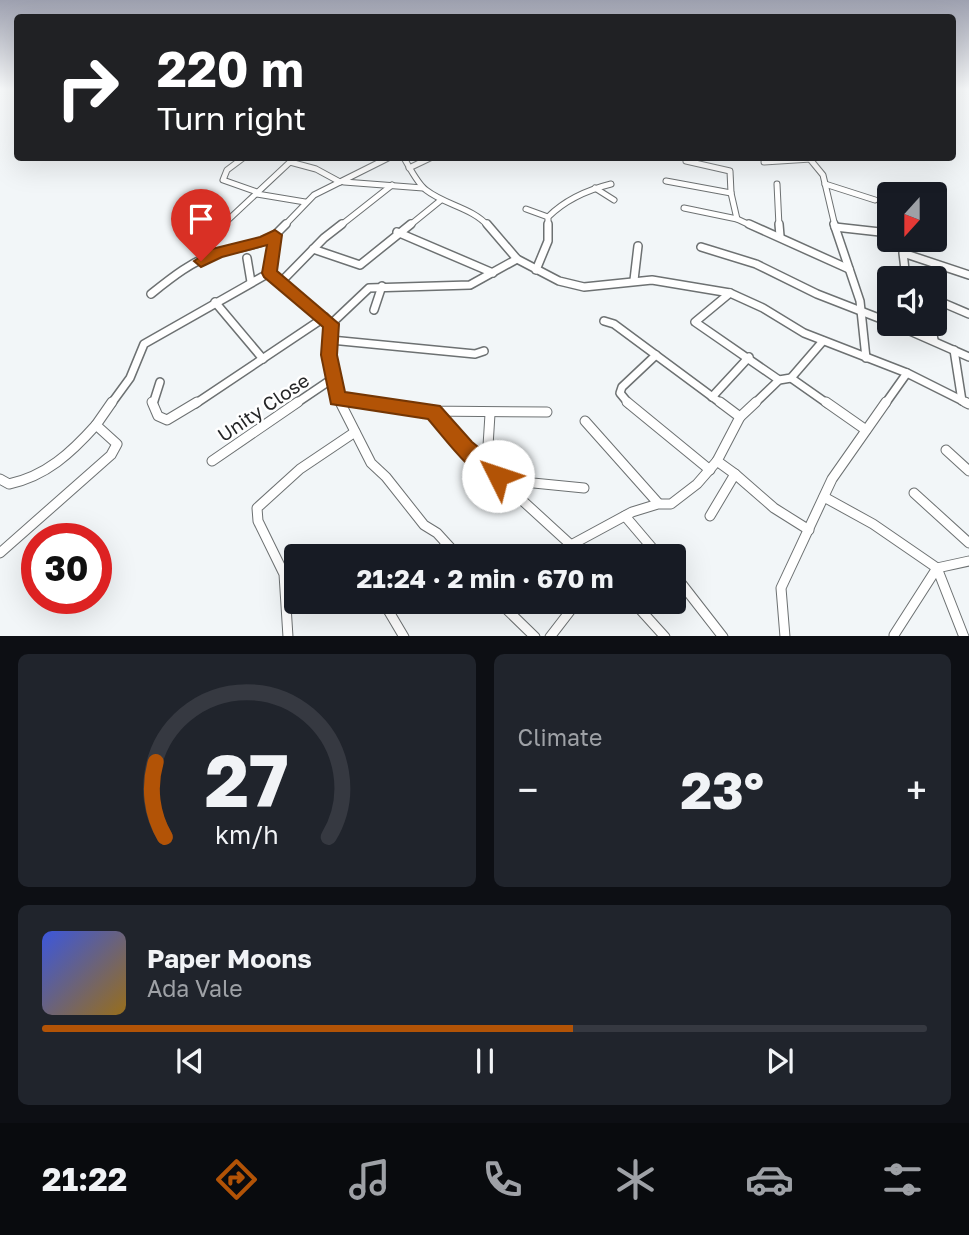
<!DOCTYPE html>
<html lang="en">
<head>
<meta charset="utf-8">
<style>
	body { margin:0; font-family:"Golos Text",sans-serif; background:#20242c; color:#f1f3f6; height:100vh; display:flex; flex-direction:column; font-size:26px; white-space:nowrap }
	* { box-sizing:border-box; margin:0 }
	p { font-size:23px; color:#9ea1a6 }
	.icon { flex:none; width:38px; height:38px; fill:none; stroke:currentColor; stroke-width:2; stroke-linecap:round; stroke-linejoin:round }
	.map { position:relative; height:636px; overflow:hidden }
	.drawer { display:flex; flex-direction:column; gap:18px; padding:18px; background:#0d0f14; flex:1 }
	.drawer>* { flex:none }
	.guide { position:absolute; left:14px; top:14px; width:942px; height:147px; border-radius:7px; box-shadow:0 7px 28px #0002; background:#202124; color:#fff; overflow:hidden }
	.needle { width:46px; rotate:201deg }
	.controls { position:absolute; left:877px; top:182px; display:grid; gap:14px }
	.controls a { display:grid; place-items:center; width:70px; height:70px; border-radius:7px; background:#171b24; box-shadow:0 7px 28px #0002; font-size:35px }
	.speed { position:absolute; left:21px; top:523px; display:flex; gap:14px; font-size:35px; font-weight:700; text-align:center }
	.speed>* { display:grid; place-content:center; width:91px; height:91px; border-radius:50%; background:#171b24; box-shadow:0 7px 28px #0002; line-height:1 }
	.speed .limit { border:10px solid #d22; background:#fff; color:#111 }
	.pin { position:absolute; display:grid; place-items:center; width:60px; height:60px; color:#fff; margin:-72px -30px; border-radius:50% 50% 50% 0; rotate:-45deg; box-shadow:0 0 7px #0007 }
	.pin .icon { rotate:45deg }
	.me { position:absolute; width:77px; margin:-38px; rotate:311deg; stroke-linejoin:round; filter:drop-shadow(0 0 5px #0008) }
	.turn { display:flex; align-items:center; gap:24px; height:147px; padding:0 28px; font-size:32px }
	.turn .icon { width:91px; height:91px; stroke-width:2.5 }
	.turn b { display:block; font-size:49px; line-height:60px }
	.big { font-size:52px; font-weight:700; line-height:1.1 }
	.drawer .widget { flex:1; display:flex; flex-direction:column; justify-content:center; gap:10px; min-width:0; padding:0 24px; border-radius:10px; background:#20242c }
	.drawer .dial { align-items:center; gap:0 }
	.dial svg { height:182px; overflow:visible; fill:none; stroke:#363941; stroke-width:7; stroke-linecap:round; text-anchor:middle }
	.dial text { fill:#f1f3f6; stroke:none }
	.song { display:flex; align-items:center; gap:21px }
	.cover { width:84px; height:84px; border-radius:10px; background:linear-gradient(135deg,hsl(230 70% 55%),hsl(40 70% 35%)) }
	.played { height:7px; border-radius:4px; background:linear-gradient(90deg,#b25306 60%,#363941 60%) }
	.keys { display:flex; justify-content:space-around; direction:ltr }
	.heat { display:flex; justify-content:space-between; align-items:center; font-size:38px; direction:ltr }
	.drawer .tiles { flex:1; display:grid; gap:18px; grid-template-columns:1fr 1fr }
	.widget:last-child { grid-column:span 2 }
	.trip { position:absolute; left:284px; top:544px; width:402px; height:70px; border-radius:7px; background:#171b24; box-shadow:0 7px 28px #0002; font-weight:700; line-height:70px; text-align:center }
	.menu { display:flex; height:112px; justify-content:space-around; align-items:center; background:#090b0e; color:#9ea1a6 }
	.menu .icon { width:49px; height:49px }
	.menu .on { color:#b25306 }
	.menu b { font-size:32px; color:#f1f3f6 }
	.map>svg:first-child { display:block }
	.lines { fill:none; stroke-linecap:round; stroke-linejoin:round }
	.minor-far2-casing { stroke:#6d7172; stroke-width:7 }
	.minor-far1-casing { stroke:#6d7172; stroke-width:10 }
	.minor-casing { stroke:#6d7172; stroke-width:11 }
	.minor-far2 { stroke:#fff; stroke-width:5 }
	.minor-far1 { stroke:#fff; stroke-width:7 }
	.minor { stroke:#fff; stroke-width:9 }
	.route { fill:#b25306; stroke:#743604; stroke-width:2 }
	.labels { text-anchor:middle; dominant-baseline:central; stroke-width:5; stroke-linejoin:round; paint-order:stroke }
	.street-label { font-size:19px; fill:#252627; stroke:#fff }
</style>
</head>
<body>
<div class="map">
<svg width="969" height="637" viewBox="0 0 969 637">
	<rect width="100%" height="100%" fill="#f2f6f8"/>
	<g class="lines">
		<!-- minor-far2 casing -->
		<g class="minor-far2-casing">
			<g id="minor-far2">
				<path d="M243 158 227 170 223 180 257 192"/>
				<path d="M404 158C410 168 417 183 426 190 445 205 473 208 488 226"/>
				<path d="M809 158 823 175 835 226"/>
				<path d="M686 161 730 171 731 193 737 219"/>
				<path d="M764 162 811 159"/>
				<path d="M409 168 430 158"/>
				<path d="M666 181 731 193"/>
				<path d="M344 182 423 188"/>
				<path d="M777 184 779 226"/>
				<path d="M825 184 875 200"/>
				<path d="M595 188 614 200"/>
				<path d="M257 194 305 202"/>
				<path d="M684 208 737 219 752 226"/>
				<path d="M183 209 228 220 290 162 316 169 340 182"/>
				<path d="M526 209 548 217"/>
				<path d="M284 226 314 195 388 158"/>
				<path d="M340 226 392 185"/>
				<path d="M409 226 441 200"/>
				<path d="M548 226V217C566 199 587 190 611 184"/>
			</g>
		</g>
		<!-- minor-far1 casing -->
		<g class="minor-far1-casing">
			<g id="minor-far1">
				<path d="M286 224 275 235 269 273 331 324"/>
				<path d="M487 224 517 259 559 281 584 287 652 280 730 293 763 308 804 333 907 373 969 404"/>
				<path d="M749 224 849 269"/>
				<path d="M779 224 780 236"/>
				<path d="M834 224 860 301 866 358"/>
				<path d="M835 227 889 233"/>
				<path d="M397 232 493 273"/>
				<path d="M701 247 756 264 817 294 889 322"/>
				<path d="M313 249 360 265 411 224"/>
				<path d="M247 258 251 282"/>
				<path d="M536 270 548 241V224"/>
				<path d="M906 278 903 253 969 275"/>
				<path d="M634 280 638 246"/>
				<path d="M280 283 324 238 342 224"/>
				<path d="M730 293 695 322 779 380"/>
				<path d="M151 294C171 278 192 261 217 253 237 247 257 247 275 235"/>
				<path d="M934 299 969 314"/>
				<path d="M215 302 263 359"/>
				<path d="M374 310 382 286"/>
				<path d="M604 321 614 324 722 404"/>
				<path d="M894 324 969 357"/>
				<path d="M931 324 934 340"/>
				<path d="M331 340 475 354 484 351"/>
				<path d="M954 350 962 401"/>
				<path d="M791 378 828 404"/>
				<path d="M712 397 749 357"/>
				<path d="M338 398 372 404"/>
				<path d="M111 404 130 378 144 344 269 273"/>
				<path d="M153 404 160 382"/>
				<path d="M195 404 325 317"/>
				<path d="M295 404 332 379"/>
				<path d="M341 404 329 355 331 324 369 288 470 285 517 259"/>
				<path d="M629 404 620 393 622 387 656 355"/>
				<path d="M754 404 779 380 791 378 823 341"/>
				<path d="M885 404 907 373"/>
			</g>
		</g>
		<!-- minor casing -->
		<g class="minor-casing">
			<g id="minor">
				<path d="M152 402 158 416 167 420 197 402"/>
				<path d="M340 402 371 463 386 477 424 525 437 533 458 556"/>
				<path d="M362 402 423 411 547 412"/>
				<path d="M627 402 710 470"/>
				<path d="M720 402 740 417"/>
				<path d="M826 402 866 430"/>
				<path d="M965 402 969 404"/>
				<path d="M433 411 465 448 583 556"/>
				<path d="M490 414 488 446 498 469V476"/>
				<path d="M585 421 658 503"/>
				<path d="M946 450 969 471"/>
				<path d="M212 461 298 402"/>
				<path d="M735 474 774 508 809 530"/>
				<path d="M0 479 9 484C46 476 71 453 96 425"/>
				<path d="M502 480 584 488"/>
				<path d="M914 493 969 543"/>
				<path d="M824 497 873 524 937 568 964 637"/>
				<path d="M625 516 659 556"/>
				<path d="M710 516 735 474 717 461"/>
				<path d="M571 545 632 512 658 504H671L697 484 717 461 740 417 756 402"/>
				<path d="M0 553 111 455 117 444 96 425 112 402"/>
				<path d="M439 556 445 545"/>
				<path d="M674 574 723 637"/>
				<path d="M376 602 388 610 404 637"/>
				<path d="M499 602 535 637"/>
				<path d="M637 606 665 637"/>
				<path d="M388 610 398 602"/>
				<path d="M894 635 937 568 969 561"/>
				<path d="M288 637 284 574 258 521 257 508 300 469 355 432"/>
				<path d="M550 637 577 602"/>
				<path d="M785 637 781 588 832 479 886 402"/>
			</g>
		</g>
		<!-- minor-far2 -->
		<use href="#minor-far2" class="minor-far2"/>
		<!-- minor-far1 -->
		<use href="#minor-far1" class="minor-far1"/>
		<!-- minor -->
		<use href="#minor" class="minor"/>
	</g>
	<!-- sky -->
	<linearGradient id="sky" x2="0" y2="1"><stop stop-color="#9ea1b0"/><stop offset="0.5" stop-color="#f9fbfc"/><stop offset="1" stop-color="#f9fbfc" stop-opacity="0"/></linearGradient>
	<rect width="969" height="178" fill="url(#sky)"/>
	<!-- route -->
	<path class="route" d="M275 230 282 235 277 271 339 324 337 355 345 392 440 406 472 442 505 469 508 476 505 483 498 486C470 474 447 441 428 419L331 404 321 355 323 327 264 277 262 273 267 245 222 257 201 267 194 261 212 249 260 237Z"/>
	<g class="labels">
		<!-- street labels -->
		<g class="street-label">
			<text transform="translate(263 407) rotate(-34)">Unity Close</text>
		</g>
	</g>
</svg>
<div class="controls">
<a><svg class="needle" viewBox="-14 -14 28 28"><path d="M0-13l5 13h-10z" fill="#e53935"/><path d="M0 13l5-13h-10z" fill="#9ea1a6"/></svg></a>
<a><svg class="icon" aria-label="sound" viewBox="0 0 24 24"><path d="M4 9h4l5-4v14l-5-4H4zM17 9q2 3 0 6"/></svg></a>
</div>
<div class="speed"><div class="limit">30</div></div>
<div class="pin" style="left:201px;top:261px;background:#d93025"><svg class="icon" aria-label="arrive" viewBox="0 0 24 24"><path d="M6 21V4h12l-3 4 3 4H6"/></svg></div>
<svg class="me" style="left:498px;top:476px" viewBox="-20 -20 40 40"><circle r="19" fill="#fff"/><path d="M0-13L10 11 0 6-10 11z" fill="#b25306"/></svg>
<div class="trip">21:24 · 2 min · 670 m</div>
<div class="guide">
<div class="turn"><svg class="icon" aria-label="right" viewBox="0 0 24 24"><path d="M7 20v-9h11M14 6l5 5-5 5"/></svg><div><b>220 m</b>Turn right</div></div>
</div>
</div>
<section class="drawer">
<div class="tiles">
<div class="widget dial"><svg viewBox="0 0 100 80">
<path d="M14 69A42 42 0 1 1 86 69"/>
<path d="M14 69A42 42 0 0 1 10 36" stroke="#b25306"/>
<text x="50" y="56" font-size="32" font-weight="700">27</text>
<text x="50" y="72" font-size="11">km/h</text>
</svg></div>
<div class="widget"><p>Climate</p>
<div class="heat"><a>−</a><b class="big">23°</b><a>+</a></div>
</div>
<div class="widget">
<div class="song"><i class="cover"></i><div><b>Paper Moons</b><p>Ada Vale</p></div></div>
<div class="played"></div>
<div class="keys"><svg class="icon" aria-label="previous" viewBox="0 0 24 24"><path d="M18 5L8 12l10 7zM5 5v14"/></svg><svg class="icon" aria-label="pause" viewBox="0 0 24 24"><path d="M8 5v14M16 5v14"/></svg><svg class="icon" aria-label="next" viewBox="0 0 24 24"><path d="M6 5l10 7-10 7zM19 5v14"/></svg></div>
</div>
</div>
</section>
<nav class="menu">
<b>21:22</b>
<svg class="icon on" aria-label="directions" viewBox="0 0 24 24"><path d="M12 3l9 9-9 9-9-9zM9 14v-3h6M13 9l2 2-2 2"/></svg>
<svg class="icon" aria-label="music" viewBox="0 0 24 24"><path d="M9 18V5l10-2v13"/><circle cx="6" cy="18" r="3"/><circle cx="16" cy="16" r="3"/></svg>
<svg class="icon" aria-label="phone" viewBox="0 0 24 24"><path d="M5 4h4l2 5-3 2q2 4 5 5l2-3 5 2v4C11 20 4 13 5 4z"/></svg>
<svg class="icon" aria-label="climate" viewBox="0 0 24 24"><path d="M12 3v18M4 7l16 10M4 17L20 7"/></svg>
<svg class="icon" aria-label="car" viewBox="0 0 24 24"><path d="M5 17H2v-5l4-1 3-4h7l3 4 3 1v5h-3M9 17h6M6 11h13"/><circle cx="7" cy="17" r="2"/><circle cx="17" cy="17" r="2"/></svg>
<svg class="icon" aria-label="filters" viewBox="0 0 24 24"><path d="M4 7h16M4 17h16"/><circle cx="9" cy="7" r="2"/><circle cx="15" cy="17" r="2"/></svg>
</nav>
</body>
</html>
